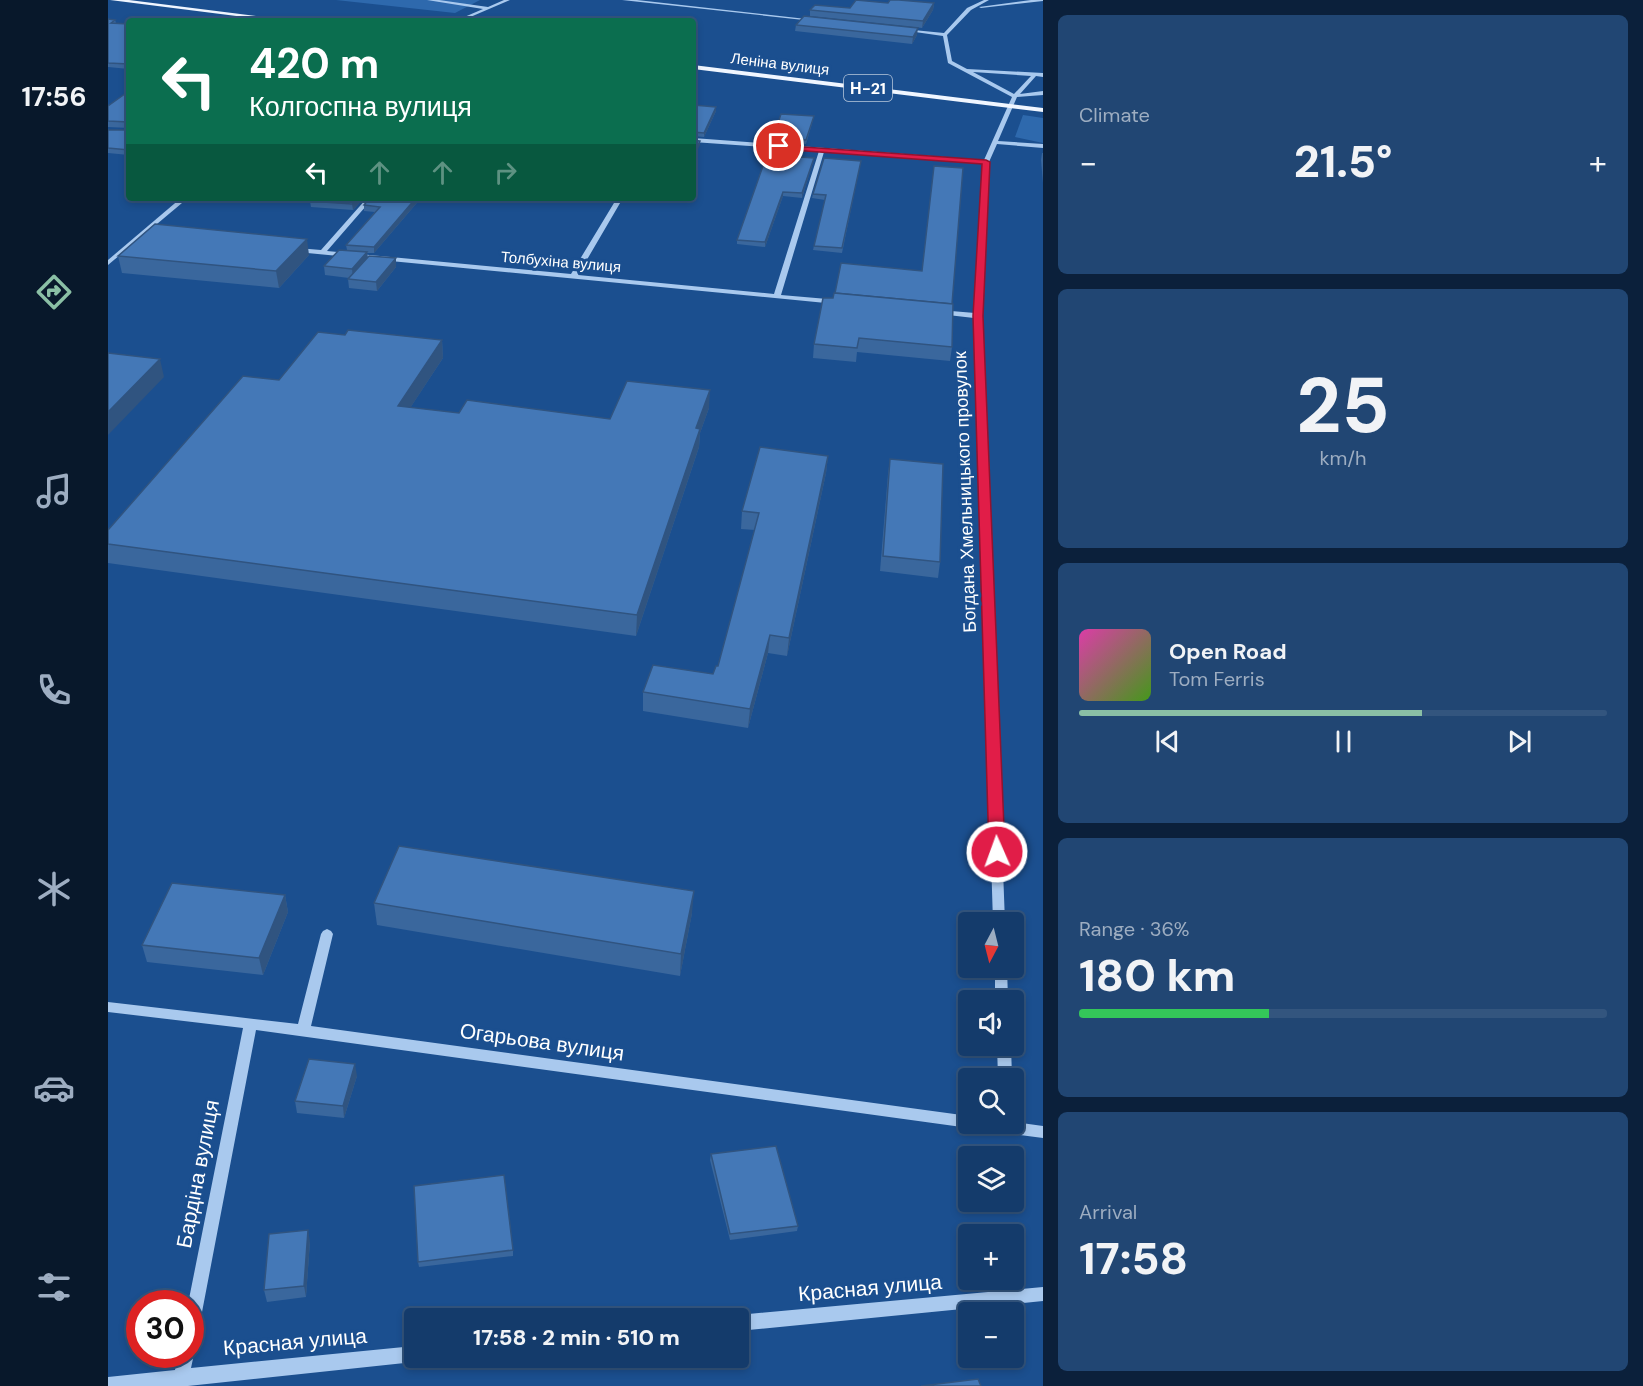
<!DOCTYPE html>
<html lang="en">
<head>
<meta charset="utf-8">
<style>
	body { margin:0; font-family:"DM Sans",sans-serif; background:#214673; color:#f1f3f6; height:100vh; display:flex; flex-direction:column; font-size:22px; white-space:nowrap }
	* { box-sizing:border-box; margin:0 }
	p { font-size:20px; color:#9dadc1 }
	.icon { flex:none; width:33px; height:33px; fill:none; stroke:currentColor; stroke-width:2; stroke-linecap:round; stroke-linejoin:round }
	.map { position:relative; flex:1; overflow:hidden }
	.side { display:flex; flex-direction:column; gap:15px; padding:15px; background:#0b203b; width:600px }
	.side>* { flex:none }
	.hud { position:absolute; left:18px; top:18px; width:570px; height:183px; border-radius:6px; box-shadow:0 3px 9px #0003,0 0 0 2px #33557e; background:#0b6e4f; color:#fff; overflow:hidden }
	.needle { width:39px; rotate:187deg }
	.buttons { position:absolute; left:850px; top:912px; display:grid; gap:12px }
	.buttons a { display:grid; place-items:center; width:66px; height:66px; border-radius:6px; background:#143b6b; box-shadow:0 3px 9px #0003,0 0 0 2px #33557e; font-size:30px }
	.speed { position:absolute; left:18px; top:1290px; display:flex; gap:12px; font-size:30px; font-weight:700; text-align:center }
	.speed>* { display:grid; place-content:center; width:78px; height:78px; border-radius:50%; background:#143b6b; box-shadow:0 3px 9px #0003,0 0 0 2px #33557e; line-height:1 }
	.speed .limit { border:9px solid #d22; background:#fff; color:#111 }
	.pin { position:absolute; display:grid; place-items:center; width:51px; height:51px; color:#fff; margin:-26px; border:3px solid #fff; border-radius:50%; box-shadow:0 2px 6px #0007 }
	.me { position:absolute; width:66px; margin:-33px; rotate:358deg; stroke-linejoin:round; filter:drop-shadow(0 0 4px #0008) }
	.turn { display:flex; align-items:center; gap:21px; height:126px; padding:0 24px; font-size:27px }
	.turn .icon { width:78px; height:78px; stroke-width:2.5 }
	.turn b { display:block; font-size:42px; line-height:51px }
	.lanes { display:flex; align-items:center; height:57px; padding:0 24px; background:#0003; justify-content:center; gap:30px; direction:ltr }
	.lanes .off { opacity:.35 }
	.big { font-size:45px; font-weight:800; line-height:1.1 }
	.side .card { flex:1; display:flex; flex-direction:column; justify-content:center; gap:9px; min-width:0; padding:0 21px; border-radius:9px; background:#214673 }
	.side .dial { align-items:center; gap:0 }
	.dial b { font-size:78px; line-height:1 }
	.song { display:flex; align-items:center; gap:18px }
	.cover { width:72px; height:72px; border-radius:9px; background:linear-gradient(135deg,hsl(320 70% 55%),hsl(100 70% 35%)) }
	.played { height:6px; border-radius:3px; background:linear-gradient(90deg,#8abfa5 65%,#33557e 65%) }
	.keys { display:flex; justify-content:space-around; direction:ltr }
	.heat { display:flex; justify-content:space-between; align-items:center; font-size:33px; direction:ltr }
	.charge { height:9px; border-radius:4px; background:linear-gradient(90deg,#34c759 36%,#33557e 0) }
	.trip { position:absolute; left:296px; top:1308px; width:345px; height:60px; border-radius:6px; background:#143b6b; box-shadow:0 3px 9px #0003,0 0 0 2px #33557e; font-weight:800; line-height:60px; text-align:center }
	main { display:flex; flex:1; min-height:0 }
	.menu { display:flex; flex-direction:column; width:108px; justify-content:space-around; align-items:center; background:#08182b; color:#9dadc1 }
	.menu .icon { width:42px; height:42px }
	.menu .on { color:#8abfa5 }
	.menu b { font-size:27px; color:#f1f3f6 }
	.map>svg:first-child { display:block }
	.green { fill:#2e69ad }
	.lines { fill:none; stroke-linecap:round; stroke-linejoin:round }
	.minor { fill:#a9c9ee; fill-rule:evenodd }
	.major { fill:#f0f6ff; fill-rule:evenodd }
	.wall { fill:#3a679d }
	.shaded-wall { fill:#305480 }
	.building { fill:#4478b7; stroke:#305480; stroke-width:1.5 }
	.route { fill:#e11d48; stroke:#92132f; stroke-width:1.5 }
	.labels { text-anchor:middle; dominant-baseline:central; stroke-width:6; stroke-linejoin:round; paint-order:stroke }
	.far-street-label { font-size:15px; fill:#fff; stroke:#1b4f8f }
	.shield { fill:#1b4f8f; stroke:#bbcadd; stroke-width:1.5 }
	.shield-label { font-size:16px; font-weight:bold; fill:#fff }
	.street-label { font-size:18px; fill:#fff; stroke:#1b4f8f }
	.near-street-label { font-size:21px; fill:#fff; stroke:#1b4f8f }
</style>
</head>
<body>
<main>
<nav class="menu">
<b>17:56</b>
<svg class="icon on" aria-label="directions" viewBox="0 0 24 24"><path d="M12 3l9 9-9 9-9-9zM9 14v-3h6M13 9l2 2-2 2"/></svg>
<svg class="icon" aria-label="music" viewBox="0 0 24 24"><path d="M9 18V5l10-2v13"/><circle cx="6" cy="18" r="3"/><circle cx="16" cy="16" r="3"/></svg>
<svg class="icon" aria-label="phone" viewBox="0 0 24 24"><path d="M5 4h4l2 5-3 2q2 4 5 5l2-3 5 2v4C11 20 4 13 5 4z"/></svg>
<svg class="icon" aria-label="climate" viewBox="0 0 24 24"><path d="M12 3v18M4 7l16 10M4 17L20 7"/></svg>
<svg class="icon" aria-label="car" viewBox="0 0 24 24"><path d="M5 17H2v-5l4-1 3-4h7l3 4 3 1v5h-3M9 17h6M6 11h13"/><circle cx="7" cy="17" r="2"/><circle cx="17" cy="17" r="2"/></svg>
<svg class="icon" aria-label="filters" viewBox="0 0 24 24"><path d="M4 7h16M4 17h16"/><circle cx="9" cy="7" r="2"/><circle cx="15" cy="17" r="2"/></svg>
</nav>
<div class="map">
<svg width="935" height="1386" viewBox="0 0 935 1386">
	<rect width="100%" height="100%" fill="#1b4f8f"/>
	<!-- green -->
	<g class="green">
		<path d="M228 0H372L347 13Z"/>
		<path d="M915 115 935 118V143L907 137Z"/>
	</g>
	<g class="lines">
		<!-- minor -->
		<g class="minor">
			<path d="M319 0H331L380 7 396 0H402L353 21H347L375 9Z"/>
			<path d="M514 0H529L707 20 705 21Z"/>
			<path d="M876 0H881L863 10 839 35 844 61 859 69 935 73V77L928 76 912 94 935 91V95L909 97 890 141 935 144V148L889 144 881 162 874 316 897 922H885L866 318 831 314 827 312 831 310 867 313 875 164 716 152 673 295 731 300 732 302 728 304 189 252 186 250 189 248 213 250 259 198H265L219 251 463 274 509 198H515L470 275 666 294 711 151 585 142V138L876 160 904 97 840 63 835 36 793 30 795 29 836 33 859 8ZM865 72 923 76 906 94Z"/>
			<path d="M923 0H935V1L873 8 871 7Z"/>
			<path d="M73 198H80L0 265V260Z"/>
			<path d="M219 929 223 931 225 934 203 1026 861 1116V1124H906V1122L935 1126V1138L874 1130 869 1128 867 1124 861 1128 148 1030 90 1333 88 1338 82 1341V1304H80L135 1028 0 1012V1002L190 1024 213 934 215 931Z"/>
			<path d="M887 968H899L900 1000H887Z"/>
			<path d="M889 1046H903L904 1078H890Z"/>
			<path d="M935 1287V1301L630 1331V1318H624L630 1315Z"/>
			<path d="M306 1346V1358H313L306 1362 80 1386H0V1377L67 1370 70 1354H82V1348L86 1354 83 1368Z"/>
		</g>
		<!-- major -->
		<g class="major">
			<path d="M2 0H21L187 21H167Z"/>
			<path d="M585 65 935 108V112L585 69Z"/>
		</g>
	</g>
	<!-- wall -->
	<g class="wall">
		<path d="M780 3H826L825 10 814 28 702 16V10L742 8Z"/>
		<path d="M0 19 7 20 8 23 21 24V69L0 67Z"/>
		<path d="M688 25 809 35 804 44 687 31Z"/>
		<path d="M21 91V128L0 127V106Z"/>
		<path d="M585 105 608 107V111L596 137 585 136Z"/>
		<path d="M705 120 698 144 665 142V138Z"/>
		<path d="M0 130H21V155L0 153Z"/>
		<path d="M696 148 694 157 705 162 694 198 675 196 657 247 629 244V240Z"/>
		<path d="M934 153H935V183L933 160Z"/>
		<path d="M752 165 734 253 705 250 717 200 704 198 705 194Z"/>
		<path d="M256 198 245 210 203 207 202 201Z"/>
		<path d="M262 198H313L266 253H259L260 257 288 258V267L269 291 241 288 240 279 241 278 217 275 216 266 239 250 238 245 267 212 256 211V205Z"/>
		<path d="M201 255 171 288 14 273 10 256Z"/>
		<path d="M844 304V347L842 361 749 352 748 362 705 358 706 344Z"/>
		<path d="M237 335 334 340 335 358 302 408 351 413 502 419 601 408 592 433 591 447 528 636 0 563V530Z"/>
		<path d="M720 456 718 473 679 656 660 653 640 728 535 711V692L605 674 610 666 647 530 633 529 634 511Z"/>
		<path d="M782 459 832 562 830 578 772 571 780 474Z"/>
		<path d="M177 895 180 912 155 975 39 962 34 945Z"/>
		<path d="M266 903 584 913 572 976 269 925Z"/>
		<path d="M249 1076 236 1118 189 1113 187 1101Z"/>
		<path d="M603 1154 690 1226 689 1231 622 1240 602 1160Z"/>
		<path d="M202 1241 198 1297 159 1302 156 1290Z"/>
		<path d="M405 1250V1256L311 1267 310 1262Z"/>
	</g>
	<!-- shaded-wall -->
	<g class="shaded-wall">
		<path d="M826 3 825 10 814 28 815 21Z"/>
		<path d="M810 28 809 35 804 44 805 37Z"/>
		<path d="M608 107V111L596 137V133Z"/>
		<path d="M592 141V145L585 159V156Z"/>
		<path d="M706 158 705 162 694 198V193Z"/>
		<path d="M675 192V196L657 247V242Z"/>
		<path d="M250 198H256L245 210 244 204Z"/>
		<path d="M308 198H313L266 253V247Z"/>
		<path d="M199 239 201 255 171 288 168 271Z"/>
		<path d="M259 252 260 261 245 278 244 269Z"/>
		<path d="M288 258V267L269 291 268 282Z"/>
		<path d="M334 340 335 358 291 425 290 406Z"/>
		<path d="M52 359 56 377 0 435V412Z"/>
		<path d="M602 390 601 408 592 433 591 447 528 636 529 615 588 428Z"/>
		<path d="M720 456 718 473 679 656 681 638Z"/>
		<path d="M662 635 660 653 640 728 642 709Z"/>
		<path d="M586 891 584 913 572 976 573 954Z"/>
		<path d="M177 895 180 912 155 975 151 958Z"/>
		<path d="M247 1064 249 1076 236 1118 235 1106Z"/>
		<path d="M200 1230 202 1241 198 1297 196 1286Z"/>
	</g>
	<!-- building -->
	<g class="building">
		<path d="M748 0 780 3 782 0H791L826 3 815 21 702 10 707 5 742 8Z"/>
		<path d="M696 16 810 28 805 37 688 25Z"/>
		<path d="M0 19 7 20 3 23 21 24V64L0 63Z"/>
		<path d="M21 91V127L20 122 0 121V106Z"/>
		<path d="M585 105 608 107 596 133 585 132Z"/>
		<path d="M673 114 706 116 698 140 665 138Z"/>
		<path d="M0 130H21V150L0 148Z"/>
		<path d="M585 140 592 141 585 156Z"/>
		<path d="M662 146 696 148 693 157 706 158 694 193 675 192 657 242 629 240Z"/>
		<path d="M716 158 753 161 734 248 706 246 718 195 705 194Z"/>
		<path d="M826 166 855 168 844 304 727 293 733 263 814 271Z"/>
		<path d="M205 198H250L244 204 202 201Z"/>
		<path d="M262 198H308L266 247 238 245 272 207 256 205Z"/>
		<path d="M47 224 199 239 168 271 10 256Z"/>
		<path d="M231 250 259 252 244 269 216 266Z"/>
		<path d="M261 256 288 258 268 282 240 279Z"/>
		<path d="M726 293 845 304 844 347 751 338 749 348 706 344 715 298H725Z"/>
		<path d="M240 330 334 340 290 406 351 413 359 400 502 419 519 381 602 390 588 428 592 429 529 615 0 544V530L135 376 171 380 210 332 237 335Z"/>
		<path d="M0 353 52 359 0 412Z"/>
		<path d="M652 447 720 456 681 638 662 635 642 709 535 692 545 665 605 674 608 666H610L651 513 634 511Z"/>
		<path d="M782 459 835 464 832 562 775 556Z"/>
		<path d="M291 846 586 891 573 954 266 903Z"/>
		<path d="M64 883 177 895 151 958 34 945Z"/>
		<path d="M201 1059 247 1064 235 1106 187 1101Z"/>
		<path d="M668 1146 690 1226 622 1234 603 1154Z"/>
		<path d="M396 1175 405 1250 310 1262 306 1186Z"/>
		<path d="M200 1230 196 1286 156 1290 161 1234Z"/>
		<path d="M870 1379 873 1386H813Z"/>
	</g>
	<!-- route -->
	<path class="route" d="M668 145 878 160 882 162 875 316 897 852 895 856H884L881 852 865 316 874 164 671 149Z"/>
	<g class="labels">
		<!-- far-street labels -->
		<g class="far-street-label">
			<text transform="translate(672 64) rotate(7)">Леніна вулиця</text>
			<text transform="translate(453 262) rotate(5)">Толбухіна вулиця</text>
		</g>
		<!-- shield labels -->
		<rect class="shield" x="736" y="75" width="48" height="26" rx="4.5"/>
		<g class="shield-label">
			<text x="760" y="88">Н-21</text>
		</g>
		<!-- street labels -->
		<g class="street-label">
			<text transform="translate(857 492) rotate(-92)">Богдана Хмельницького провулок</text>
		</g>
		<!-- near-street labels -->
		<g class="near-street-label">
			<text transform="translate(434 1042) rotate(8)">Огарьова вулиця</text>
			<text transform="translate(90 1174) rotate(-79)">Бардіна вулиця</text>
			<text transform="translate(762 1288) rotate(-5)">Красная улица</text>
			<text transform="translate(187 1342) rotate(-5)">Красная улица</text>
		</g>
	</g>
</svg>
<div class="buttons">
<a><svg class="needle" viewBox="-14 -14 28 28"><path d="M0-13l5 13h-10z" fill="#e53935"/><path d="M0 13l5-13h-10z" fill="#9dadc1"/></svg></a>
<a><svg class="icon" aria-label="sound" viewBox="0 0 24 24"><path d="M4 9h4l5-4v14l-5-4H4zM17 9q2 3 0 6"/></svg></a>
<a><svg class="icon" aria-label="search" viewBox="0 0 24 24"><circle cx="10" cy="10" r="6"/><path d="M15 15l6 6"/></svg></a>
<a><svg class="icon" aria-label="layers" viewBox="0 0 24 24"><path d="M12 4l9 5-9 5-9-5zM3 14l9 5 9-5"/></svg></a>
<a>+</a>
<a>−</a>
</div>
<div class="speed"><div class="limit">30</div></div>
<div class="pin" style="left:671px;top:146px;background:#d93025"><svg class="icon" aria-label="arrive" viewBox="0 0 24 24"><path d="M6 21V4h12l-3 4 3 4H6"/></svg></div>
<svg class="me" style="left:889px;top:852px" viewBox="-20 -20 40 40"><circle r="17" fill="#e11d48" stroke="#fff" stroke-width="3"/><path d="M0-11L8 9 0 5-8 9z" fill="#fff"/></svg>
<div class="trip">17:58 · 2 min · 510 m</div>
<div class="hud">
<div class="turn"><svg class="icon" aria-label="left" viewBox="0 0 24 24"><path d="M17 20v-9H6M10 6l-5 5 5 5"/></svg><div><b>420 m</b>Колгоспна вулиця</div></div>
<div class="lanes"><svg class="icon" aria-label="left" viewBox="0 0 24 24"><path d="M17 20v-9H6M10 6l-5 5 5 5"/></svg><svg class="icon off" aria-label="ahead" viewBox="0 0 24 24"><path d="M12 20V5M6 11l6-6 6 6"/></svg><svg class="icon off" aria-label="ahead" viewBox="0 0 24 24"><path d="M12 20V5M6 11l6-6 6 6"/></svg><svg class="icon off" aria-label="right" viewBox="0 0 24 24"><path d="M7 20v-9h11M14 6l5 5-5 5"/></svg></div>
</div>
</div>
<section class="side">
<div class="card"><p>Climate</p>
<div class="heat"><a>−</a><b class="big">21.5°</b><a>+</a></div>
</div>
<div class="card dial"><b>25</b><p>km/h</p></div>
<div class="card">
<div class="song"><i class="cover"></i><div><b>Open Road</b><p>Tom Ferris</p></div></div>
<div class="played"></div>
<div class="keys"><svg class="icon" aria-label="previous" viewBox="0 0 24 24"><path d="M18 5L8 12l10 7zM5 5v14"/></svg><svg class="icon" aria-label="pause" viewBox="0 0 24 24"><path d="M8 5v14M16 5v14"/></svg><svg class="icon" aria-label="next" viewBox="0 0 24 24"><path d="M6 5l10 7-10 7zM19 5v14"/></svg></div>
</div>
<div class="card"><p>Range · 36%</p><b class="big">180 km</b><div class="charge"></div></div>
<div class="card"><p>Arrival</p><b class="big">17:58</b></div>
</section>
</main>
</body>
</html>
